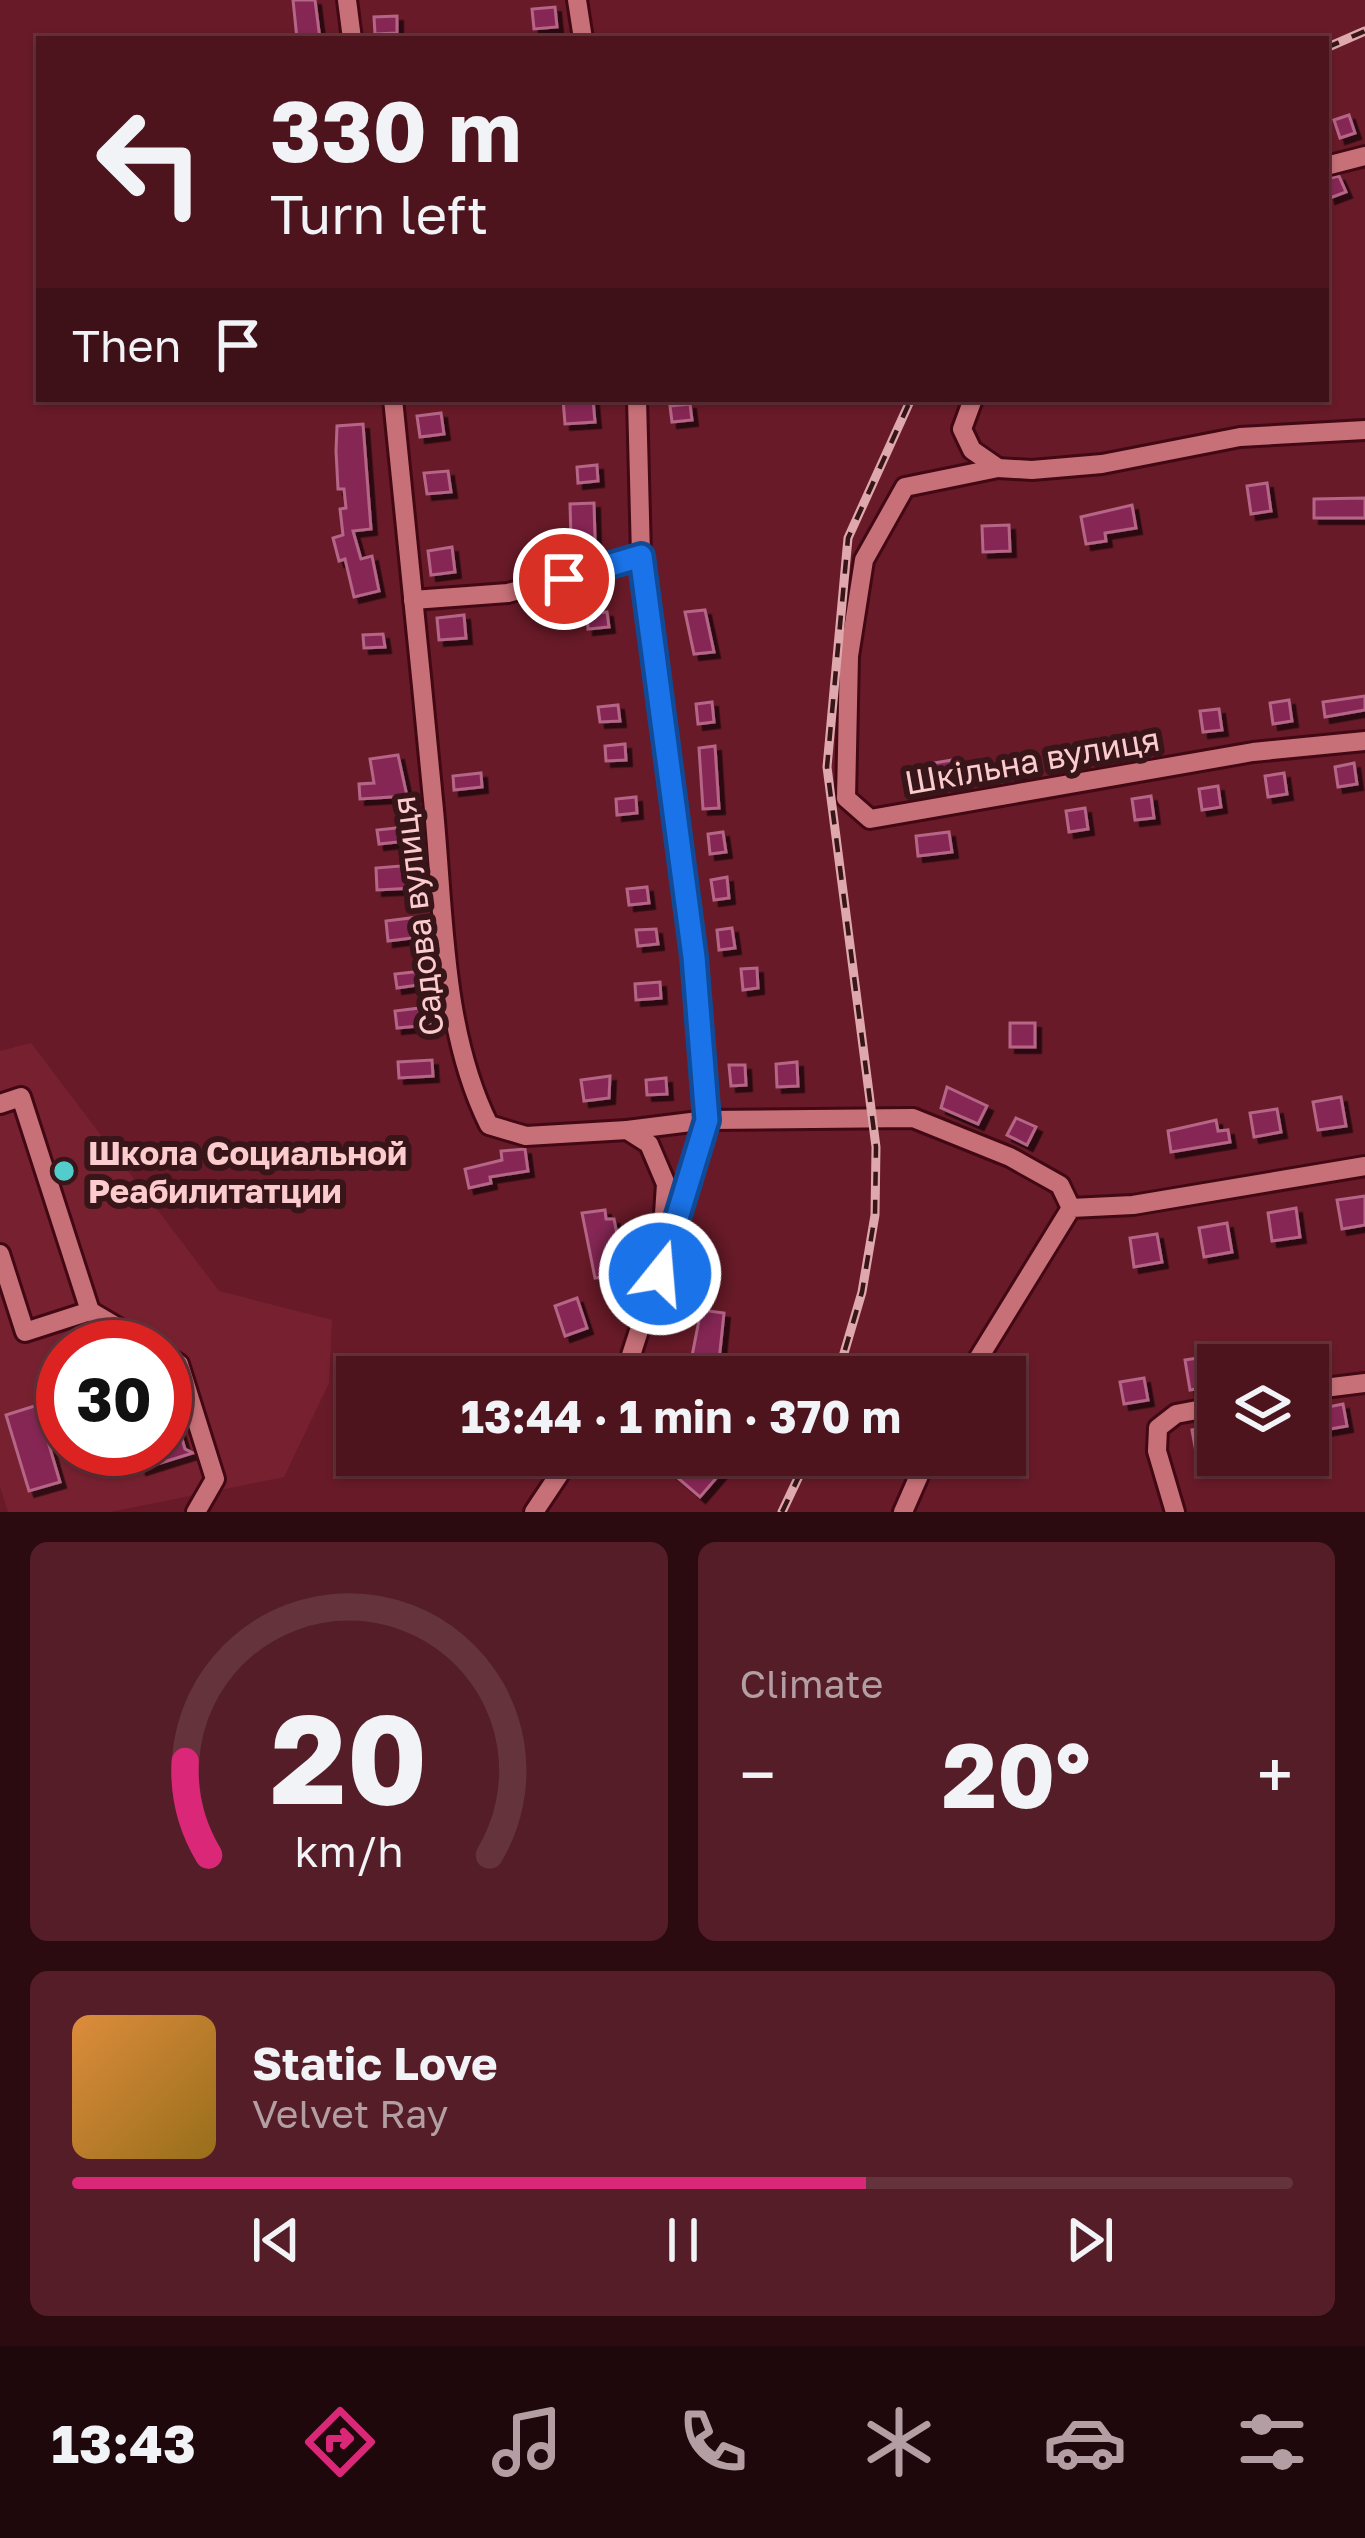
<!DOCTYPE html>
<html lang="en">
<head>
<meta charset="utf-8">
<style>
	body { margin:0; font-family:"Golos Text",sans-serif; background:#551d27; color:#f1f3f6; height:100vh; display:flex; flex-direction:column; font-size:45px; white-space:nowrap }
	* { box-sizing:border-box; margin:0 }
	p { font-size:39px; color:#b39ea4 }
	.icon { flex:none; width:66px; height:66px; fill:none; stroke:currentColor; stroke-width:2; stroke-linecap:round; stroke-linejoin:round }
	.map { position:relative; height:1512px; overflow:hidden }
	.drawer { display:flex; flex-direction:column; gap:30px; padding:30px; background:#2b0b10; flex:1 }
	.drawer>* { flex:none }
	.top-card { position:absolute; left:36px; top:36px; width:1293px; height:366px; border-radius:0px; box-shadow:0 3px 9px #0004,0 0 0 3px #65333c; background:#4e141e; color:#f1f3f6; overflow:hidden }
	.controls { position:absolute; left:1197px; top:1344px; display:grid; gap:24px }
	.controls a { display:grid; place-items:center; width:132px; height:132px; border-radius:0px; background:#4e141e; box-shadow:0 3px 9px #0004,0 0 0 3px #65333c; font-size:60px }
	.speed { position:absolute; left:36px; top:1320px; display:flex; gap:24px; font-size:60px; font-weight:700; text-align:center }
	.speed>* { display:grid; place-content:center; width:156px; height:156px; border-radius:50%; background:#4e141e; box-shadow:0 3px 9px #0004,0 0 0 3px #65333c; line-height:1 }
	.speed .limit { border:18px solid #d22; background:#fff; color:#111 }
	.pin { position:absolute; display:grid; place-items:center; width:102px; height:102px; color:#fff; margin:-51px; border:6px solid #fff; border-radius:50%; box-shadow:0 3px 12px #0007 }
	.me { position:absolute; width:132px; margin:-66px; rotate:17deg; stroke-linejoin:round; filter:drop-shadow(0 0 9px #0008) }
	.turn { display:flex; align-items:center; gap:42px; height:252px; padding:0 36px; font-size:54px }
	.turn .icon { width:156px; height:156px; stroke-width:2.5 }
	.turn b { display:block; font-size:84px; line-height:102px }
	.then { display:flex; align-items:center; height:114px; padding:0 36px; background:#0003; gap:24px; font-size:45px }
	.big { font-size:90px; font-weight:700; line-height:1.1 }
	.drawer .widget { flex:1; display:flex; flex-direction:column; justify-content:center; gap:18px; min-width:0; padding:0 42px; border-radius:18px; background:#551d27 }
	.drawer .dial { align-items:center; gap:0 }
	.dial svg { height:312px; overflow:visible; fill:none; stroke:#65333c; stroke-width:7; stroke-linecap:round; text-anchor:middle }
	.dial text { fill:#f1f3f6; stroke:none }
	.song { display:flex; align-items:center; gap:36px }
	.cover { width:144px; height:144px; border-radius:18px; background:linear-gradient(135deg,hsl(30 70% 55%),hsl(40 70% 35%)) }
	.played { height:12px; border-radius:6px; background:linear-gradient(90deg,#db2777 65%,#65333c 65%) }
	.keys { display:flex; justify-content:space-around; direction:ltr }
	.heat { display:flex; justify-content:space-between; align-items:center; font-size:66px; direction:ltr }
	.drawer .tiles { flex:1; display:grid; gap:30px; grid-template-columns:1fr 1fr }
	.widget:last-child { grid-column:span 2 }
	.trip { position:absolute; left:336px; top:1356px; width:690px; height:120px; border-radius:0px; background:#4e141e; box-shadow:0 3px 9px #0004,0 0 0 3px #65333c; font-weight:700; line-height:120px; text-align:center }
	.menu { display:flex; height:192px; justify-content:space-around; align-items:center; background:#1f080c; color:#b39ea4 }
	.menu .icon { width:84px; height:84px }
	.menu .current { color:#db2777 }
	.menu b { font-size:54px; color:#f1f3f6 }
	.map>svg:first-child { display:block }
	.built { fill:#772130; fill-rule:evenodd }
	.building { fill:#862855; stroke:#b56586; stroke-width:3; filter:url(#shadow) }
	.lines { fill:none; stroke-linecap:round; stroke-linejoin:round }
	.minor-casing { stroke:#420814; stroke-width:24 }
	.minor { stroke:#c77078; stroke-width:18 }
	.rail-casing { stroke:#dea8ad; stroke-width:9 }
	.rail { stroke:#381519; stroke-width:4.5; stroke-dasharray:14; stroke-linecap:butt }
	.route-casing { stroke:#114b97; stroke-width:30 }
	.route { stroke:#1a73e8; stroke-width:21 }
	.poi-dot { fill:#52cdcc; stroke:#381519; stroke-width:4.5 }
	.labels { text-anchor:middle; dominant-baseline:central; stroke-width:12; stroke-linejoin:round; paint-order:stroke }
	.street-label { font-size:33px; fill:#fbcbce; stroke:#381519 }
	.poi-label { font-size:33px; font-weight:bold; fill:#fbcbce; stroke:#381519; text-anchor:start }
</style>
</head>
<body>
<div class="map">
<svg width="1365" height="1512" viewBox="0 0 1365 1512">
	<defs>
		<filter id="shadow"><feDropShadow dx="5.5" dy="5.5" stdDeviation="0" flood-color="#0009"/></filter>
	</defs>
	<rect width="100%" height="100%" fill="#681a28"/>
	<!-- built -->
	<path class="built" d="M31 1043 219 1291 332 1320 329 1383 284 1477 110 1512H8L0 1486V1051ZM63 1347H165V1449H63Z"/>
	<!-- building -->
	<g class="building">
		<path d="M293 0H315L320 39H297Z"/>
		<path d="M555 7 557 27 534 29 532 9Z"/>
		<path d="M397 16V33L375 34 374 17Z"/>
		<path d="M1349 115 1355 133 1340 138 1334 120Z"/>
		<path d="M1339 176 1346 192 1330 198 1326 179Z"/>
		<path d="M563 399H593L595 422 565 424Z"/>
		<path d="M690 404 692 420 672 422 670 406Z"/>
		<path d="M441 413 444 434 420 437 417 416Z"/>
		<path d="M363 424 371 529 353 531 361 559 372 556 379 591 354 597 345 559 339 561 333 538 343 535 340 509 346 508 344 489H338L336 451 337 426Z"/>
		<path d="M597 465 598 481 578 483 577 467Z"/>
		<path d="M448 471 451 492 427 494 424 473Z"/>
		<path d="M1267 483 1271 511 1251 514 1247 486Z"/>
		<path d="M1365 498V518H1314V499Z"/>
		<path d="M594 503 595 538 571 539 570 504Z"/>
		<path d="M1132 505 1136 528 1105 533 1106 541 1086 544 1081 517Z"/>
		<path d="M1009 525 1010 551 983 552 982 526Z"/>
		<path d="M452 547 455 572 431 575 428 551Z"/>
		<path d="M705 610 714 652 694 654 685 612Z"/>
		<path d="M607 612 609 627 588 629 587 614Z"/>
		<path d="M464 615 466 638 439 640 437 618Z"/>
		<path d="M383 634 385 647 364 648 363 635Z"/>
		<path d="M1365 696V710L1325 717 1323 702Z"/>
		<path d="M1289 700 1292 721 1273 724 1270 703Z"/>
		<path d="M712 702 714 722 698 724 696 704Z"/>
		<path d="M618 705 620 721 600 722 598 707Z"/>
		<path d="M1219 709 1222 730 1203 732 1200 711Z"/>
		<path d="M1121 739 1123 754 1102 757 1100 743Z"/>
		<path d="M625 744 626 760 606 761 605 746Z"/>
		<path d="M715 746 719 808 703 809 699 748Z"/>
		<path d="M398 755 407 796 360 799 359 784 374 783 370 759Z"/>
		<path d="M1029 758 1032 772 1010 776 1008 761Z"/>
		<path d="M952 760 955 781 936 784 934 763Z"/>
		<path d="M1354 763 1357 784 1338 787 1335 767Z"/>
		<path d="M481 773 482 787 454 790 453 776Z"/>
		<path d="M1284 773 1287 794 1268 797 1265 776Z"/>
		<path d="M1218 786 1221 807 1202 810 1199 789Z"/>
		<path d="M1151 796 1154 818 1135 820 1132 799Z"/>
		<path d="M636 797 637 813 617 815 616 799Z"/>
		<path d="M1085 808 1088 829 1069 832 1066 811Z"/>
		<path d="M406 827 407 841 379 844 377 830Z"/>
		<path d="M723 832 726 852 710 854 708 834Z"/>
		<path d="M949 832 952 852 918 856 916 836Z"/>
		<path d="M412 865 414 888 377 890 376 868Z"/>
		<path d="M727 877 729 898 714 900 711 880Z"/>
		<path d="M647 887 649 903 629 905 627 889Z"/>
		<path d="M418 917 420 937 388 941 386 921Z"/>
		<path d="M732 928 735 948 719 950 717 930Z"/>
		<path d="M656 929 658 944 638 946 636 930Z"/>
		<path d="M757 968 758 988 743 990 741 969Z"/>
		<path d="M423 971 425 984 397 988 395 974Z"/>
		<path d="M660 982 661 998 636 1000 635 984Z"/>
		<path d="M428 1007 430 1025 397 1028 395 1011Z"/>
		<rect x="1010" y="1023" width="25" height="24"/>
		<path d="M432 1060 433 1076 399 1078 398 1062Z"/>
		<path d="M797 1062 798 1086 777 1087 776 1064Z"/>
		<path d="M729 1065H745L746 1085 731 1086Z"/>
		<path d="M610 1076 609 1098 584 1101 581 1080Z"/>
		<path d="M666 1078 667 1094 647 1095 646 1080Z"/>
		<path d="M947 1087 987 1106 978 1124 941 1108Z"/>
		<path d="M1341 1097 1346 1126 1318 1130 1313 1102Z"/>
		<path d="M1277 1109 1281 1132 1254 1137 1250 1113Z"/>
		<path d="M1016 1118 1036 1127 1027 1145 1007 1135Z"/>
		<path d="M1216 1120 1218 1131 1228 1130 1230 1142 1171 1152 1168 1131Z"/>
		<path d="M525 1149 528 1171 490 1177 491 1183 469 1188 465 1169 502 1160 501 1151Z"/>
		<path d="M1365 1196V1225L1342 1229 1337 1200Z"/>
		<path d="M1296 1208 1300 1237 1272 1241 1268 1213Z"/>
		<path d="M605 1210 606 1219H614L625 1274 595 1278 582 1213Z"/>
		<path d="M1227 1223 1232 1252 1204 1257 1199 1228Z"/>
		<path d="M1157 1234 1162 1262 1134 1267 1130 1238Z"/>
		<path d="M577 1298 587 1328 565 1336 555 1306Z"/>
		<path d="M701 1310 724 1313 719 1361 692 1356Z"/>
		<path d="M1204 1357 1209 1387 1190 1390 1185 1360Z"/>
		<path d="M1144 1378 1148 1400 1124 1404 1120 1382Z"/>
		<path d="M168 1392 185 1449 193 1453 141 1469 135 1449H165Z"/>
		<path d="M63 1397V1422L44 1428 60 1482 29 1491 6 1415Z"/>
		<path d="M1343 1404 1347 1426 1308 1433V1411Z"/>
		<path d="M1216 1426 1218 1448 1196 1452 1192 1430Z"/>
		<path d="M651 1455H724L731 1461 700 1497Z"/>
	</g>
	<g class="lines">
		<!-- minor casing -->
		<g class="minor-casing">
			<g id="minor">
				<path d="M347 0 352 39"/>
				<path d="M577 0 583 39"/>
				<path d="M1326 166 1365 156"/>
				<path d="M393 399C407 537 421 673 434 810 444 914 442 1031 489 1125L526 1136 627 1130 649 1144 666 1184 660 1273"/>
				<path d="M973 399 962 429 972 450 998 468 1032 470 1102 464 1240 437 1365 430"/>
				<path d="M998 468 905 487 864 560 849 656 846 798 870 819 1253 752 1365 741"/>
				<path d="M413 600 508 593 641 556"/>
				<path d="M0 1104 21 1097 90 1311 25 1332 0 1254"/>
				<path d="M627 1130 707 1120 913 1118 1010 1157 1060 1185 1071 1208"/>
				<path d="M90 1311 151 1347"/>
				<path d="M165 1355 179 1364 215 1479 196 1512"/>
				<path d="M624 1377 707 1120 694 957 641 556 637 399"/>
				<path d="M967 1377 1071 1208 1133 1205 1365 1166"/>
				<path d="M1308 1390 1365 1383"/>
				<path d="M534 1512 572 1455"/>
				<path d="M903 1512 928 1455"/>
				<path d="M1175 1512 1157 1451 1158 1428 1176 1414 1218 1406"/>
			</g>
		</g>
		<!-- minor -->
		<use href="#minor" class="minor"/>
		<!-- rail casing -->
		<g class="rail-casing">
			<g id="rail">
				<path d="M1326 48 1365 31"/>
				<path d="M837 1377 862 1292 875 1215 876 1147 827 767 848 538 911 399"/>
				<path d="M782 1512 809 1455"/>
			</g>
		</g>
		<!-- rail -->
		<use href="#rail" class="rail"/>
	</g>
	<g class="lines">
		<!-- route casing -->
		<g class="route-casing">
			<path id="route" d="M564 579 641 556 694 957 707 1120 660 1274"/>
		</g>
		<!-- route -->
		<use href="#route" class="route"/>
	</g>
	<!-- markers -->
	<circle class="poi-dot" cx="64" cy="1171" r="12"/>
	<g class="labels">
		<!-- street labels -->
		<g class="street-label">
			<text transform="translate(1032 760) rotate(-10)">Шкільна вулиця</text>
			<text transform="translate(417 916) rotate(-97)">Садова вулиця</text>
		</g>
		<!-- poi labels -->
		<g class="poi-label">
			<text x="88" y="1152">Школа Социальной<tspan x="88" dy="38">Реабилитатции</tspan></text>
		</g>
	</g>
</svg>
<div class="controls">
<a><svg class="icon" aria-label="layers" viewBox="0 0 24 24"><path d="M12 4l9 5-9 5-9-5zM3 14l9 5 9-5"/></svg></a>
</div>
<div class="speed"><div class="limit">30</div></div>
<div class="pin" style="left:564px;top:579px;background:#d93025"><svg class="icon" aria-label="arrive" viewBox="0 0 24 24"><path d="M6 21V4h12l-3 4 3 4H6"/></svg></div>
<svg class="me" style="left:660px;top:1274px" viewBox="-20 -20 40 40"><circle r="17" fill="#1a73e8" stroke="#fff" stroke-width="3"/><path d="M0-11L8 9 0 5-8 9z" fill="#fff"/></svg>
<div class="trip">13:44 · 1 min · 370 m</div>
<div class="top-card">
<div class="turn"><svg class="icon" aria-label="left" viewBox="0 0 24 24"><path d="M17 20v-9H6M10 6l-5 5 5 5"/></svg><div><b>330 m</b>Turn left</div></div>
<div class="then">Then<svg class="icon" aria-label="arrive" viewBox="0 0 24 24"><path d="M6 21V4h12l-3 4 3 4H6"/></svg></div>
</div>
</div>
<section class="drawer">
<div class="tiles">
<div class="widget dial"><svg viewBox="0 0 100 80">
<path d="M14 69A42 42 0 1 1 86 69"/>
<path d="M14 69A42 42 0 0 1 8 45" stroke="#db2777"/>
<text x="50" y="56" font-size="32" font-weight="700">20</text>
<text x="50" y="72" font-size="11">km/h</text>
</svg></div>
<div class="widget"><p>Climate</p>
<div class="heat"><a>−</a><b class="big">20°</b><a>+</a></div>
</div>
<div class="widget">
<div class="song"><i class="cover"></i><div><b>Static Love</b><p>Velvet Ray</p></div></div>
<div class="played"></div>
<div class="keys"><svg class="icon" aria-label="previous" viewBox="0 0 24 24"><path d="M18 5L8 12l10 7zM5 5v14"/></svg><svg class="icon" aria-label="pause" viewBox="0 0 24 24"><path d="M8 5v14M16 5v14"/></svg><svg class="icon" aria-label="next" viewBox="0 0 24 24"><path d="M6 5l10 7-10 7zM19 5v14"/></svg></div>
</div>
</div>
</section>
<nav class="menu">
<b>13:43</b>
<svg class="icon current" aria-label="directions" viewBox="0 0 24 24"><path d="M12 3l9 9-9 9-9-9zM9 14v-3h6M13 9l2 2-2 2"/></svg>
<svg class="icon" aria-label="music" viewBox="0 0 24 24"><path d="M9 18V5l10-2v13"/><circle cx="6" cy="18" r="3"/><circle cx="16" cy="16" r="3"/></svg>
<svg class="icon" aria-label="phone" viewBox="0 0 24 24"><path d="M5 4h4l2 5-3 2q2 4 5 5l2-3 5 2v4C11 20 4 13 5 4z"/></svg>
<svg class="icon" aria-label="climate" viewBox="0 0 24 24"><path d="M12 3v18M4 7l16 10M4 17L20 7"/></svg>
<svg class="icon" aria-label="car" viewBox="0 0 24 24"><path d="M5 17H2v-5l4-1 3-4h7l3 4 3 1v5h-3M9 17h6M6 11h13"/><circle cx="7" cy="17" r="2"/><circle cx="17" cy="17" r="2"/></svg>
<svg class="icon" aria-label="filters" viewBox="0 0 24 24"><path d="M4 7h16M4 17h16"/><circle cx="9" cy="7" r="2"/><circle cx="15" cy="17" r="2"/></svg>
</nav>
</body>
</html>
